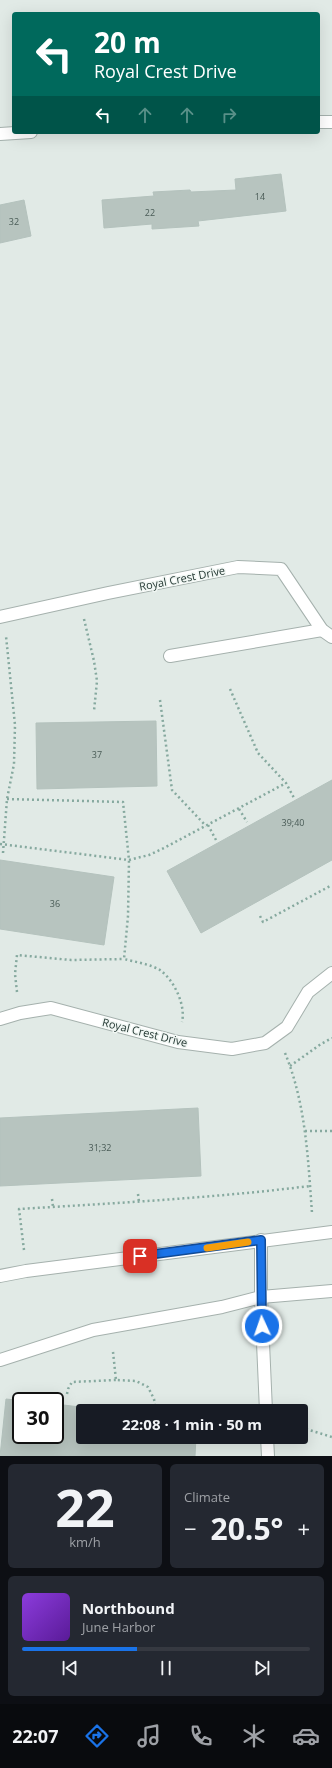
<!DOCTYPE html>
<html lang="en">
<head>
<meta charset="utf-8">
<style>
	body { margin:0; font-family:"Open Sans",sans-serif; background:#242831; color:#f1f3f6; height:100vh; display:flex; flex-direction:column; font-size:15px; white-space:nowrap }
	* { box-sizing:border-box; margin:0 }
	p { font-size:13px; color:#9ea1a6 }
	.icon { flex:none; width:22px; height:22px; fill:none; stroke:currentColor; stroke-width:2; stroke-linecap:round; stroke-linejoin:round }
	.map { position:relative; height:1456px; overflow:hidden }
	.side { display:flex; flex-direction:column; gap:8px; padding:8px; background:#0d0f14; flex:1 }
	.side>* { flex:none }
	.top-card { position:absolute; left:12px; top:12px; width:308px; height:122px; border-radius:4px; box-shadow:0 4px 16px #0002; background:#00695c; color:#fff; overflow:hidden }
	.speed { position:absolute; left:12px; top:1392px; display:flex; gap:8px; font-size:20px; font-weight:700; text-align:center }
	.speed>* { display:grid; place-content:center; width:52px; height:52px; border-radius:50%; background:#171b24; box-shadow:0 4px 16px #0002; line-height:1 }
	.speed .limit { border:2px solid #111; border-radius:6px; background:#fff; color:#111 }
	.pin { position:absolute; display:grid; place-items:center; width:34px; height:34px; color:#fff; margin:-17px; border-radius:8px; box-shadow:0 2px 6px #0006 }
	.me { position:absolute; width:44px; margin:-22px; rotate:357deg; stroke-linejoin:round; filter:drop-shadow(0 0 3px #0008) }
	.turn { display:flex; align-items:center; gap:14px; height:84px; padding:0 16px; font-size:18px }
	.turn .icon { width:52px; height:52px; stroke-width:2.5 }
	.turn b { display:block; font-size:28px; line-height:34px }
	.lanes { display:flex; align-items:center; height:38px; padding:0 16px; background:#0003; justify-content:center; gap:20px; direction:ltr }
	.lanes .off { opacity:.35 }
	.big { font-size:30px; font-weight:700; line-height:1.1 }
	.side .widget { flex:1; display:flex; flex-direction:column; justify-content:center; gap:6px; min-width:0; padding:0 14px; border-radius:6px; background:#242831 }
	.side .dial { align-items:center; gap:0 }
	.dial b { font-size:52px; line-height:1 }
	.song { display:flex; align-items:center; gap:12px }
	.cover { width:48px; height:48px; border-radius:6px; background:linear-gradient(135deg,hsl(270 70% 55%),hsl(270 70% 35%)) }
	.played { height:4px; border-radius:2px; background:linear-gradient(90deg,#1a73e8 40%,#363941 40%) }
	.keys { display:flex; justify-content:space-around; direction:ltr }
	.heat { display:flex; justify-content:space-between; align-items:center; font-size:22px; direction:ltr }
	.side .tiles { flex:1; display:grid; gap:8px; grid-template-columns:1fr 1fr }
	.widget:last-child { grid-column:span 2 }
	.trip { position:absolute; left:76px; top:1404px; width:232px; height:40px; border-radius:4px; background:#171b24; box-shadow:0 4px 16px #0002; font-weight:700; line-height:40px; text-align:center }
	.dock { display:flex; height:64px; justify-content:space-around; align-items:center; background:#090b0e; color:#9ea1a6 }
	.dock .icon { width:28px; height:28px }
	.dock .active { color:#1a73e8 }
	.dock b { font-size:18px; color:#f1f3f6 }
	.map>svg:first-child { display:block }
	.building { fill:#b7c4bf; stroke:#b4c2bd }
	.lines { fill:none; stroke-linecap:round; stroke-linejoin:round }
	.lane-casing { stroke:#a5b1ad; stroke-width:14 }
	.street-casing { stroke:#a5b1ad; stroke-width:14 }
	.path { stroke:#86a99f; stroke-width:2.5; stroke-dasharray:2 3; stroke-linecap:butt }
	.lane { stroke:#fff; stroke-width:12 }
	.street { stroke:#fff; stroke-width:12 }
	.route-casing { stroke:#114b97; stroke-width:10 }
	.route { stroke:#1a73e8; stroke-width:7 }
	.slow { stroke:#f59e0b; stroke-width:7 }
	.labels { text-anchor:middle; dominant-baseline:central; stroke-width:3; stroke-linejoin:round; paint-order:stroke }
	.number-label { font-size:9px; fill:#495b56 }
	.street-label { font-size:11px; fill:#243833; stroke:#f1f7f4 }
</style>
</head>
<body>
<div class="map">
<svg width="332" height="1456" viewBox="0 0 332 1456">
	<rect width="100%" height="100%" fill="#e1eae6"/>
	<!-- building -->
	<g class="building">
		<path d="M281 174 286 211 198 221 199 226 152 229V224L104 228 102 200 154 196 153 192 190 190 191 192 236 190 235 179Z"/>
		<path d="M24 200 31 236 0 243V205Z"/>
		<path d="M156 721 157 786 37 789 36 723Z"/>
		<path d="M332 780V860L201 933 167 871Z"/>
		<path d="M0 860 114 877 104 945 0 929Z"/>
		<path d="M198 1108 201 1176 0 1186V1118Z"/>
		<path d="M6 1399 24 1401H21V1435H55V1404L113 1411H83V1437H196L195 1456H0Z"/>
	</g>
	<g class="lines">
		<!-- lane casing -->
		<g class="lane-casing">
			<path id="lane" d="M170 656 322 630"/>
		</g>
		<!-- street casing -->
		<g class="street-casing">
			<g id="street">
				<path d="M318 122H332"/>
				<path d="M0 134 31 132"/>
				<path d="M0 617 108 593 238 567 281 569 322 630 332 637"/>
				<path d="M0 1019 20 1013 51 1008 178 1042 232 1049 265 1043 287 1027 308 992 332 973"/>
				<path d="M261 1240V1297L266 1411"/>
				<path d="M0 1276 26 1271 332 1232"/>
				<path d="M0 1360 93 1330 222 1307 261 1297 332 1291"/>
				<path d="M267 1437 268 1456"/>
			</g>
		</g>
		<!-- path -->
		<g class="path">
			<path d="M84 619 94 661 97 681 94 711"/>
			<path d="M230 689 258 753 286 783 294 798"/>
			<path d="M160 700 172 790 206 826"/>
			<path d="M7 799 123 802 129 860 128 916 124 959C135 962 150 964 160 970 174 980 186 1005 182 1022"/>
			<path d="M239 809 247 822"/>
			<path d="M208 825 216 840"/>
			<path d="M0 844 129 860 149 855 164 848 286 783"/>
			<path d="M3 853 7 799 14 764 15 725 6 636"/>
			<path d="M260 916 263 922 332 885"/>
			<path d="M17 992 15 974 17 955 71 960 124 959"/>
			<path d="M285 1053C306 1104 308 1159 312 1213"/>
			<path d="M290 1066 321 1044 332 1038"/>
			<path d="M305 1131H332"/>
			<path d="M138 1194 139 1202"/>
			<path d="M52 1199 53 1207"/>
			<path d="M24 1250 19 1209C117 1203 213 1198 310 1186"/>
			<path d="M113 1352 116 1380 136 1381 148 1387 154 1399 155 1405"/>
			<path d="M67 1394 68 1389 72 1382 116 1380"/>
			<path d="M301 1429H306L332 1437"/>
		</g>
		<!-- lane -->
		<use href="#lane" class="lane"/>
		<!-- street -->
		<use href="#street" class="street"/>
	</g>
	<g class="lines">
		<!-- route casing -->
		<g class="route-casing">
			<path id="route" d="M140 1256 261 1240 262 1326"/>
		</g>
		<!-- route -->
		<use href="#route" class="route"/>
		<!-- slow -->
		<path class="slow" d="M207 1248 248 1242"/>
	</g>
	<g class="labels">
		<!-- number labels -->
		<g class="number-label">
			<text x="260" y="196">14</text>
			<text x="150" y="212">22</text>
			<text x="14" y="221">32</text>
			<text x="97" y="754">37</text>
			<text x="293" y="822">39;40</text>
			<text x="55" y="903">36</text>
			<text x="100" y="1147">31;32</text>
		</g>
		<!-- street labels -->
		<g class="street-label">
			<text transform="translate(182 578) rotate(-11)">Royal Crest Drive</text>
			<text transform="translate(145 1032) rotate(14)">Royal Crest Drive</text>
		</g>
	</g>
</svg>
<div class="speed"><div class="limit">30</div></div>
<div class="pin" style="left:140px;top:1256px;background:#d93025"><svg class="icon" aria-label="arrive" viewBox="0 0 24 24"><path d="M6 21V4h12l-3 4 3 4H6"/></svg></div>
<svg class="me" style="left:262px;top:1326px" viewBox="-20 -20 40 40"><circle r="17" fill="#1a73e8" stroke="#fff" stroke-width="3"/><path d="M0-11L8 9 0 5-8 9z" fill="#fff"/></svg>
<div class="trip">22:08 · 1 min · 50 m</div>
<div class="top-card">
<div class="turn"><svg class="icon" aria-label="left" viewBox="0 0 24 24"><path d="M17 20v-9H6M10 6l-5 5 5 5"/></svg><div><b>20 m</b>Royal Crest Drive</div></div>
<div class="lanes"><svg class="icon" aria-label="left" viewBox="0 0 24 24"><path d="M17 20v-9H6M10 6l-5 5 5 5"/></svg><svg class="icon off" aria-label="ahead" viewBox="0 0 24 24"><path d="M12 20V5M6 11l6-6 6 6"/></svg><svg class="icon off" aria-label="ahead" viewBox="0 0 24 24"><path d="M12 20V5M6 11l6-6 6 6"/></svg><svg class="icon off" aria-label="right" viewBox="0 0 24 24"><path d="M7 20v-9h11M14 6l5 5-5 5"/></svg></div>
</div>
</div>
<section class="side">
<div class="tiles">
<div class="widget dial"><b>22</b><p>km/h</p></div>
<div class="widget"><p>Climate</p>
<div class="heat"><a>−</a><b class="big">20.5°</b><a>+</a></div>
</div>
<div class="widget">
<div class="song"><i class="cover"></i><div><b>Northbound</b><p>June Harbor</p></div></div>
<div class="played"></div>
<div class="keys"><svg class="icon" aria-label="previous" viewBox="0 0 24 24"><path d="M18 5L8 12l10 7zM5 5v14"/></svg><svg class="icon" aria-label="pause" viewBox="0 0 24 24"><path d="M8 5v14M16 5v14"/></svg><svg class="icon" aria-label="next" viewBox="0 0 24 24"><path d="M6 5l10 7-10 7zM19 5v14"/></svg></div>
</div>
</div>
</section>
<nav class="dock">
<b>22:07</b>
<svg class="icon active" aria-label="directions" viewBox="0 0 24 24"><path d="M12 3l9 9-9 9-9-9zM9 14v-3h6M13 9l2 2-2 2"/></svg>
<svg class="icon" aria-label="music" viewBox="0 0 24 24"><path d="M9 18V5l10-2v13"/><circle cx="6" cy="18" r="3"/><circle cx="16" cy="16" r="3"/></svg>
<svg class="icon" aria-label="phone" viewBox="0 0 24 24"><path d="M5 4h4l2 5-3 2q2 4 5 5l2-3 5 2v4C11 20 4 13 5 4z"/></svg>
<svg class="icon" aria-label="climate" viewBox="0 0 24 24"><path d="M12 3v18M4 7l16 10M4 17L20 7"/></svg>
<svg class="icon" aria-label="car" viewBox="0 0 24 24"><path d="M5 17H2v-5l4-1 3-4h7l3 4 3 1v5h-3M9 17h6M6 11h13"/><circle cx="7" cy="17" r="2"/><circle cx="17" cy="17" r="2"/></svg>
</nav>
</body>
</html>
